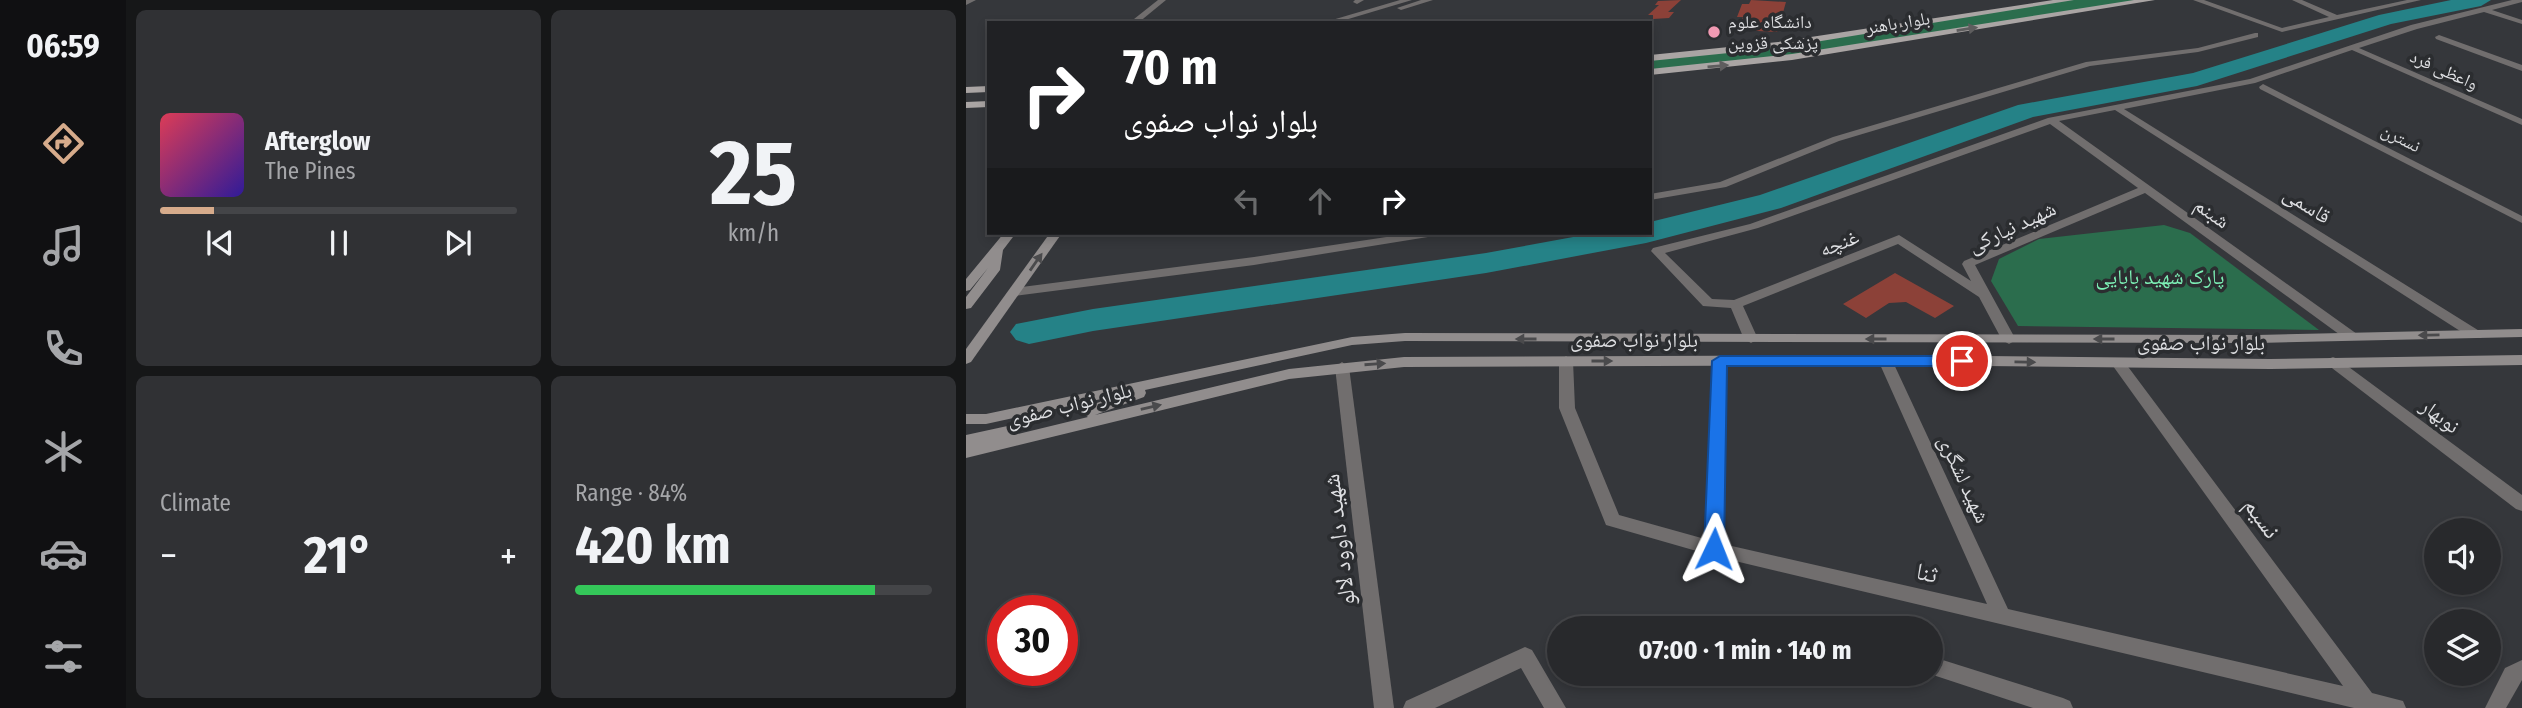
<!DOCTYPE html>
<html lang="en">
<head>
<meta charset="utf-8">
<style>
	body { margin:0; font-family:"Fira Sans Condensed","Noto Naskh Arabic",sans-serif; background:#303134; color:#f1f3f6; height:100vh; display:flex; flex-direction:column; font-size:26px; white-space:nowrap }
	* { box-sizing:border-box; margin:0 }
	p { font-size:23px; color:#a5a6a9 }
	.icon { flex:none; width:38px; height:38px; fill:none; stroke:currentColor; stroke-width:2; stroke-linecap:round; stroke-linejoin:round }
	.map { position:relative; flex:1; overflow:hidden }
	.sheet { display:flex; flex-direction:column; gap:10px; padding:10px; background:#161718; width:840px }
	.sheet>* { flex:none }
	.guide { position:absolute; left:21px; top:21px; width:665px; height:214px; border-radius:0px; box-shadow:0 4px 10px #0003,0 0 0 2px #444548; background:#202124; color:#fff; overflow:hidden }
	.controls { position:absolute; left:1458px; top:518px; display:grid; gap:14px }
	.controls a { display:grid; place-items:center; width:77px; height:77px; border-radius:50%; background:#28292c; box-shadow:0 4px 10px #0003,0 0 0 2px #444548; font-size:35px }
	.speed { position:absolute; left:21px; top:595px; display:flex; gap:14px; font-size:35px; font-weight:700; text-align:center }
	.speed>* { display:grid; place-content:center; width:91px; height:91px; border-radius:50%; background:#28292c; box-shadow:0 4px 10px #0003,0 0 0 2px #444548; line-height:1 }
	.speed .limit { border:10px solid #d22; background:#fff; color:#111 }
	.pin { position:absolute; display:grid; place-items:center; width:60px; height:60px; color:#fff; margin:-30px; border:4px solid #fff; border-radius:50%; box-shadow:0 2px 7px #0007 }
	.me { position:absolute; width:77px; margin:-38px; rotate:2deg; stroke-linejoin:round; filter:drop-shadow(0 0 5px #0008) }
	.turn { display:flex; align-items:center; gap:24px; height:147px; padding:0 21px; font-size:32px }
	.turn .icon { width:91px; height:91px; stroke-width:2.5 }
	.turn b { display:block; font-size:49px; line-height:60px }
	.lanes { display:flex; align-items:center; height:66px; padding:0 21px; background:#0003; justify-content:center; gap:35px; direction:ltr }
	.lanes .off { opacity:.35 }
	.big { font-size:52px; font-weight:700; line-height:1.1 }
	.sheet .tile { flex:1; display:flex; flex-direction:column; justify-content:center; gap:10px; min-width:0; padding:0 24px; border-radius:10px; background:#303134 }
	.sheet .dial { align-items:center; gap:0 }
	.dial b { font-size:91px; line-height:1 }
	.song { display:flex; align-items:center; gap:21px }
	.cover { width:84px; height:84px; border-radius:10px; background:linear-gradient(135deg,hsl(350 70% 55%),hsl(250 70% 35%)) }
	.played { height:7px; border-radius:4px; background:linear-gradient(90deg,#d6ab8b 15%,#444548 15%) }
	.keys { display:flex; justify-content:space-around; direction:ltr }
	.heat { display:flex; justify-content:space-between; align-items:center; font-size:38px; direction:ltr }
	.charge { height:10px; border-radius:5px; background:linear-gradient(90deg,#34c759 84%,#444548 0) }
	.sheet .tiles { flex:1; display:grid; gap:10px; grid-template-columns:repeat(2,1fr) }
	.trip { position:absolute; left:581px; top:616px; width:396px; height:70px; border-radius:35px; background:#28292c; box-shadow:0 4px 10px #0003,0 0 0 2px #444548; font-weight:700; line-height:70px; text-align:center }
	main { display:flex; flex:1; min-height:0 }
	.tabs { display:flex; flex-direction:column; width:126px; justify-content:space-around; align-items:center; background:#101012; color:#a5a6a9 }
	.tabs .icon { width:49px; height:49px }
	.tabs .selected { color:#d6ab8b }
	.tabs b { font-size:32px; color:#f1f3f6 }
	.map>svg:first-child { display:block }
	.green { fill:#2b6d4d }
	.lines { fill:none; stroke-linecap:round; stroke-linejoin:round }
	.river { fill:#258287; fill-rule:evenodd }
	.building { fill:#8c4138 }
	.minor { fill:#716e6e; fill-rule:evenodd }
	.tertiary { fill:#716e6e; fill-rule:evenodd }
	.secondary { fill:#918d8d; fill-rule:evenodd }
	.primary { fill:#aaa5a4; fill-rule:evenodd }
	.oneway { fill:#5e5d5e }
	.oneway2 { fill:#4a4a4c }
	.route { fill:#1a73e8; stroke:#114b97; stroke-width:2 }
	.poi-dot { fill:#f19ab3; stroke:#2b2d30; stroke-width:2.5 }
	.labels { text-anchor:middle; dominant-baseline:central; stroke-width:7; stroke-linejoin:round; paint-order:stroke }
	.far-poi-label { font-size:18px; fill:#dddee1; stroke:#2b2d30; text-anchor:start }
	.far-street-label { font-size:18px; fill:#dddee1; stroke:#2b2d30 }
	.street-label { font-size:21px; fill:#dddee1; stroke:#2b2d30 }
	.park-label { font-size:21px; fill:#7df1b6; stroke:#2b2d30 }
	.near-street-label { font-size:24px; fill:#dddee1; stroke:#2b2d30 }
</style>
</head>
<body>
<main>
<nav class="tabs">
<b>06:59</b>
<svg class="icon selected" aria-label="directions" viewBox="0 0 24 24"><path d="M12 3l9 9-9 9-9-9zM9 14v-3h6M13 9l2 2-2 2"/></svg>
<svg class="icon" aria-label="music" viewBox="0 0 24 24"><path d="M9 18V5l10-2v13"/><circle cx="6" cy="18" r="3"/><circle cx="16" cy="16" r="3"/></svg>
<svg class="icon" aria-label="phone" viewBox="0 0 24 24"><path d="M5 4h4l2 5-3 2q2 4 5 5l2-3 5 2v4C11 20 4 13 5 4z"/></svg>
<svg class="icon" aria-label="climate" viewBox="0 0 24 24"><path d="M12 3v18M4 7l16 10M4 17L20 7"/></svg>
<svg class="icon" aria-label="car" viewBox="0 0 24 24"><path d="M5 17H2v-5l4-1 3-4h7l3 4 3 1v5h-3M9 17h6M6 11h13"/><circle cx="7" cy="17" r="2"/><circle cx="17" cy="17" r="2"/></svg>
<svg class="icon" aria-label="filters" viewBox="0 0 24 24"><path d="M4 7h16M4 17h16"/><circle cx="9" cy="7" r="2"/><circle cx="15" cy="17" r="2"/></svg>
</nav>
<section class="sheet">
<div class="tiles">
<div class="tile">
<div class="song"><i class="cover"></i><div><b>Afterglow</b><p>The Pines</p></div></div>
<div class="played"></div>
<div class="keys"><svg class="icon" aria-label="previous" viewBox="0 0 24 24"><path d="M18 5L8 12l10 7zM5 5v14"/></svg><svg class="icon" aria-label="pause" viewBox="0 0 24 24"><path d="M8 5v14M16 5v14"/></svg><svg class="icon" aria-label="next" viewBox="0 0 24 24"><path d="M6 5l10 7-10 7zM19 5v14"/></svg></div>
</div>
<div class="tile dial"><b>25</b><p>km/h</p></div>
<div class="tile"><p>Climate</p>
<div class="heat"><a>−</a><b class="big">21°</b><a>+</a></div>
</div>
<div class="tile"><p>Range · 84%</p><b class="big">420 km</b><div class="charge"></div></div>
</div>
</section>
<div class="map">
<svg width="1556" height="708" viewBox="0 0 1556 708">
	<rect width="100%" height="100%" fill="#35373b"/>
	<!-- green -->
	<g class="green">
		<path d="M1104 0H1185L888 48 684 72V58L750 53Z"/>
		<path d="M1198 225 1224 233 1353 330 1052 326 1025 281 1033 259 1073 239Z"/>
	</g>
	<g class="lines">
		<!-- river -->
		<path class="river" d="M1485 0H1525L1515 6 1425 24 1231 86 1067 117 815 208 680 243 520 273 127 331 63 344 50 340 44 332 50 324 127 309 520 253 629 233H684V222L794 195 1052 105 1227 73 1413 15Z"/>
	</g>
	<!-- building -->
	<g class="building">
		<path d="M715 0 702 12H708L703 18 687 19V15H682L693 5H689L692 1Z"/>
		<path d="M785 0 820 2 814 23 795 22 794 26 813 27 811 32 772 30 777 17H771L776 4H783Z"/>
		<path d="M929 273 988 306 969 318 940 302 923 303 900 318 877 304Z"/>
	</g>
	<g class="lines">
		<!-- minor -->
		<g class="minor">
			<path d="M0 0H10L0 5Z"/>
			<path d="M192 0H200L172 23H163Z"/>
			<path d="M389 0H398L391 4 387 2Z"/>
			<path d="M1227 0H1238L1316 28 1363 17 1326 0H1336L1371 15 1441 0H1455L1316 32Z"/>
			<path d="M1546 0H1556V2L1526 10 1556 20V24L1518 12 1451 29 1393 48 1556 119V125L1386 50 1289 83 1158 109 1515 332 1517 335 1515 338H1505L1149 110 1093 121 1391 334 1393 337 1391 340H1381L1179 193 1009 265 1050 340 1043 344 1036 340 1013 297 932 244 777 306 792 339 785 343 778 339 765 308 737 306 685 251 687 248 784 224 1082 118 1284 79 1445 25ZM1084 124 1172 188 998 261 996 264 1005 281 933 235 768 300 746 299 699 253 792 228Z"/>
			<path d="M1289 33H1292V37L1232 52 1124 66 873 141 760 187 684 200V194L754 182 867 137 1120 62 1232 48Z"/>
			<path d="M1473 35 1556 65V71L1470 39 1469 37Z"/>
			<path d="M1297 84 1556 216V223L1294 89 1293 87Z"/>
			<path d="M447 233H474L468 236 288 265 48 296 42 292 48 288 288 257Z"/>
			<path d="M919 355 926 360 1042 609 1377 686 1147 366 1145 363 1152 358 1157 360 1406 693 1437 701 1440 708H1388L748 556 640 525 593 408V361L600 356 607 361 609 408 653 515 739 539 747 361 749 358H759L761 361 757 544 1021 604 912 360Z"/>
			<path d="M1367 357 1372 359 1556 495V511L1550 509 1362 365 1360 362 1362 359Z"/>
			<path d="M376 362 383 367 428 708H408L369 367Z"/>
			<path d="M559 647 566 650 600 708H578L555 668 469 708H437L440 701Z"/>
			<path d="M964 656 1097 698 1104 701 1107 708H1067L964 674Z"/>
		</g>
		<!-- tertiary -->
		<g class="tertiary">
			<path d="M434 0H446L369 23H356Z"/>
			<path d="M455 0H467L435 10 431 8Z"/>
			<path d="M1556 660V680L1540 708H1519L1539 668Z"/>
		</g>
		<!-- secondary -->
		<g class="secondary">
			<path d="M38 233H50L37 250 34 270 5 308 0 309V297L22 268 4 290 0 291V279Z"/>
			<path d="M84 233H96L5 362 0 364V349Z"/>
			<path d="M1556 329V337L1291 343 439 341 386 345 179 390 180 393 178 397 129 415 323 369 438 357 919 355 1304 359 1556 355V365L1304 369 919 365 438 367 323 379 0 458V435L46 425 51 427 54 431 52 434 122 417 115 412 118 408 149 396 20 424H0V414H20L386 337 439 333 1291 335Z"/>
		</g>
		<!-- primary -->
		<g class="primary">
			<path d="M1087 0H1108L812 48 684 61V55L812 42Z"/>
			<path d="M1168 0H1189L826 60 684 75V69L826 54Z"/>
			<path d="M23 86V92L0 93V87Z"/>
			<path d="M23 101V107L0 108V102Z"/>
		</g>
	</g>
	<!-- one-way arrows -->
	<defs><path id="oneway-solid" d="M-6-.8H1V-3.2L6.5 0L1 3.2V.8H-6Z" transform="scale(1.75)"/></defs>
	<g class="oneway">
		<use href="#oneway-solid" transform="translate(1001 29) rotate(-9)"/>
		<use href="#oneway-solid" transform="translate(752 66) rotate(-5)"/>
	</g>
	<g class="oneway2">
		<use href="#oneway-solid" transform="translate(70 262) rotate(-55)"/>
		<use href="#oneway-solid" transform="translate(1463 335) rotate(179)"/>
		<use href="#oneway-solid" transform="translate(560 339) rotate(180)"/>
		<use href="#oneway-solid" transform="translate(910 339) rotate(-180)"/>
		<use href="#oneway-solid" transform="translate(1138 339) rotate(180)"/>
		<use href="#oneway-solid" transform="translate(636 361)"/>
		<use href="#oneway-solid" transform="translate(1059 362) rotate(1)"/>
		<use href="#oneway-solid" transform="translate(409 364) rotate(-4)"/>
		<use href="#oneway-solid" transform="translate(185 407) rotate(-13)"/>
	</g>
	<!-- route -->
	<path class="route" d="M754 356H996L1004 361 996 366H761L758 549 755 555 748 557 741 555 738 549 746 361Z"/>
	<!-- markers -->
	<circle class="poi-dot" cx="748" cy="32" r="7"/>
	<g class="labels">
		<!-- far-poi labels -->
		<g class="far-poi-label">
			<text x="762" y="22">دانشگاه علوم<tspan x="762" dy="21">پزشکی قزوین</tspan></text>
		</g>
		<!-- far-street labels -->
		<g class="far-street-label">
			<text transform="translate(932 23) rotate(-9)">بلوار باهنر</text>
			<text transform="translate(1478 70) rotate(24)">واعظی فرد</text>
			<text transform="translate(1435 138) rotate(27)">نسترن</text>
		</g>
		<!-- street labels -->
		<g class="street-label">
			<text transform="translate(1341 205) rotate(32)">قاسمی</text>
			<text transform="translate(1246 213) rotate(35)">شبنم</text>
			<text transform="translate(1046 227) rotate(-25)">شهید نیارکی</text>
			<text transform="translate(873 243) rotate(-22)">غنچه</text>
			<text x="668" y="340">بلوار نواب صفوی</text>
			<text x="1235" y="343">بلوار نواب صفوی</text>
			<text transform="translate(103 405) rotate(-14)">بلوار نواب صفوی</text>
			<text transform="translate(1474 416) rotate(37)">نوبهار</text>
			<text transform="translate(998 479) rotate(65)">شهید لشگری</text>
		</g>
		<!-- park labels -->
		<g class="park-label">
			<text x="1194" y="277">پارک شهید بابایی</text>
		</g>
		<!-- near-street labels -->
		<g class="near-street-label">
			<text transform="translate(1296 518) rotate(54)">نسیم</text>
			<text transform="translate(373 540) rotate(-97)">شهید داوود لالو</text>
			<text transform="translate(961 573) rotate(13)">ثنا</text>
		</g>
	</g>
</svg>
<div class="controls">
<a><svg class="icon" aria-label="sound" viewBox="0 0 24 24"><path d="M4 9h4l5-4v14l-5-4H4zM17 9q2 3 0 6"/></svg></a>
<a><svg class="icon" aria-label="layers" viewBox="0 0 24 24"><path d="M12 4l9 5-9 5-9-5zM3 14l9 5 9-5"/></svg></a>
</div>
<div class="speed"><div class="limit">30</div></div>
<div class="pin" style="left:996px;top:361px;background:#d93025"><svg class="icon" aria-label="arrive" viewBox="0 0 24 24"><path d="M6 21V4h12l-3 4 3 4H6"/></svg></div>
<svg class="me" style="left:748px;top:549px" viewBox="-20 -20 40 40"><path d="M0-17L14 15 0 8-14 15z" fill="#1a73e8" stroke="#fff" stroke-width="4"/></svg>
<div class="trip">07:00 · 1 min · 140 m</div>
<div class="guide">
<div class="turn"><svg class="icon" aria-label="right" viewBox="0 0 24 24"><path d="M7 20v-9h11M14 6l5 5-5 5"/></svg><div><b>70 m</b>بلوار نواب صفوی</div></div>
<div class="lanes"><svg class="icon off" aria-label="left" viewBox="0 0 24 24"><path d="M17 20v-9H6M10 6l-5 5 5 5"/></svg><svg class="icon off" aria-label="ahead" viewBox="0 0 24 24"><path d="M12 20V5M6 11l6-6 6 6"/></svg><svg class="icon" aria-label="right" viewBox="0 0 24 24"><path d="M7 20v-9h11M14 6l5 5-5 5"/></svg></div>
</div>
</div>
</main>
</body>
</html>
